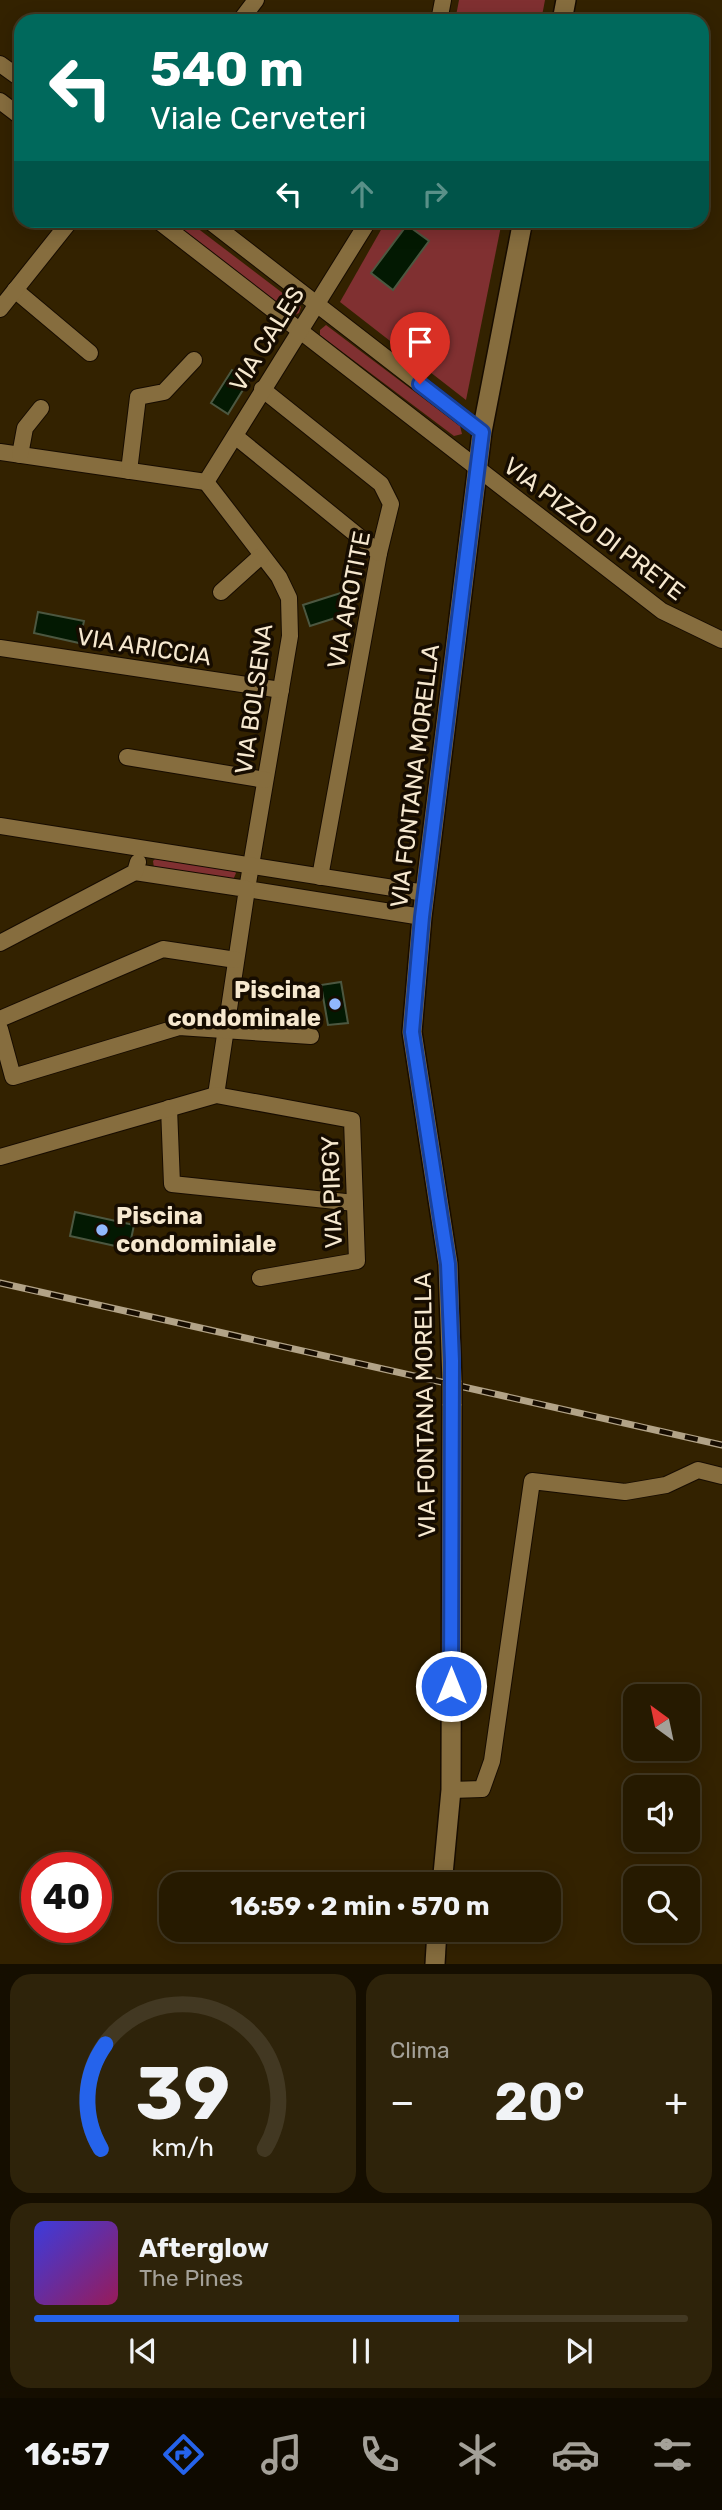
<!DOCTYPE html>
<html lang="it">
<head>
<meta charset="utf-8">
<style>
	body { margin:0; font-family:Rubik,sans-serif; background:#2e230a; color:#f1f3f6; height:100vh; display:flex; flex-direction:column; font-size:26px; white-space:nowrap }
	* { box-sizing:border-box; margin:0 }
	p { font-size:23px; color:#a4a199 }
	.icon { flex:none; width:38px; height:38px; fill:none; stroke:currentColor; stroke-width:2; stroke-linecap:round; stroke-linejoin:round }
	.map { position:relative; height:1964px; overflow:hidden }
	.details { display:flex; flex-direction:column; gap:10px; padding:10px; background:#150e00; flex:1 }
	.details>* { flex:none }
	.hud { position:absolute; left:14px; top:14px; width:695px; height:214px; border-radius:21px; box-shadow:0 4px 18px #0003,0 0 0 2px #423822; background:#00695c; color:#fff; overflow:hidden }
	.needle { width:46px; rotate:327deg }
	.controls { position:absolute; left:623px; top:1684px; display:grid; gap:14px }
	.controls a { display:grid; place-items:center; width:77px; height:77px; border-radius:14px; background:#261a00; box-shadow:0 4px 18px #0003,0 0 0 2px #423822; font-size:35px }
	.speed { position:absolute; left:21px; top:1852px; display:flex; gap:14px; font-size:35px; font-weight:700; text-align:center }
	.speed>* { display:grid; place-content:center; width:91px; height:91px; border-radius:50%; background:#261a00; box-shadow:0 4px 18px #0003,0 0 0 2px #423822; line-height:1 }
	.speed .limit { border:10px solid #d22; background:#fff; color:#111 }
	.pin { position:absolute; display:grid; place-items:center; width:60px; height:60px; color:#fff; margin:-72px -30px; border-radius:50% 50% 50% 0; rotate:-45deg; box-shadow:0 0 7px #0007 }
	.pin .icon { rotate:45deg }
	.me { position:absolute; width:77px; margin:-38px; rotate:0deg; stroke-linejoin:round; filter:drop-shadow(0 0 5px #0008) }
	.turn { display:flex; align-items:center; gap:24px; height:147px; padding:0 21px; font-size:32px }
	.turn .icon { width:91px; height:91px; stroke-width:2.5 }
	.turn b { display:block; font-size:49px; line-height:60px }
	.lanes { display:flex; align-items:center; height:66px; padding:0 21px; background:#0003; justify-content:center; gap:35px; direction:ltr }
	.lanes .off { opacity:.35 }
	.big { font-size:52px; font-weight:700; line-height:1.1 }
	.details .card { flex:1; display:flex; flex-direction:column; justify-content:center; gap:10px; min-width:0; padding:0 24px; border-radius:21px; background:#2e230a }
	.details .dial { align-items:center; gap:0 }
	.dial svg { height:182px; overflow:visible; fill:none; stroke:#423822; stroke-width:7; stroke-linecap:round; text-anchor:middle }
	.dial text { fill:#f1f3f6; stroke:none }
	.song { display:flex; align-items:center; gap:21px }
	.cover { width:84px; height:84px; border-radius:10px; background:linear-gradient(135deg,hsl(240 70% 55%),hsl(330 70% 35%)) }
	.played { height:7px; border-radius:4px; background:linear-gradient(90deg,#2563eb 65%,#423822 65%) }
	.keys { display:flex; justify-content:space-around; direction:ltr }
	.heat { display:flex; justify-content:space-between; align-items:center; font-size:38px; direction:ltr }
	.details .tiles { flex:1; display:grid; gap:10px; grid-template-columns:1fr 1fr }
	.card:last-child { grid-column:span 2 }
	.trip { position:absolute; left:159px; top:1872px; width:402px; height:70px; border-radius:21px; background:#261a00; box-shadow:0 4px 18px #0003,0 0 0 2px #423822; font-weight:700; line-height:70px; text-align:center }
	.tab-bar { display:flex; height:112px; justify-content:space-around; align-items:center; background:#0f0a00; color:#a4a199 }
	.tab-bar .icon { width:49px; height:49px }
	.tab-bar .current { color:#2563eb }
	.tab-bar b { font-size:32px; color:#f1f3f6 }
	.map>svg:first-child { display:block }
	.green { fill:#803031 }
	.water { fill:#031902; stroke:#4c5740; stroke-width:2 }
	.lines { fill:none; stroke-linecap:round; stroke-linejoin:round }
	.minor-casing { stroke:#170c00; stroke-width:18 }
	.tertiary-casing { stroke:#170c00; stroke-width:22 }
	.minor { stroke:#866d3e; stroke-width:16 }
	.tertiary { stroke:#866d3e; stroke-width:19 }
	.rail-casing { stroke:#b2a387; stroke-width:7 }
	.rail { stroke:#160c00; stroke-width:4.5; stroke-dasharray:13; stroke-linecap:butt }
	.tertiary-bridge-casing { stroke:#170c00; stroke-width:22; stroke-linecap:butt }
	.tertiary-bridge { stroke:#866d3e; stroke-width:19 }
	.route-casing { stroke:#184099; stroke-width:18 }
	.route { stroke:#2563eb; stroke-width:12 }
	.poi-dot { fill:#91b8fd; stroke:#160c00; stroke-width:2.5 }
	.labels { text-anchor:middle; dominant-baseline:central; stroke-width:7; stroke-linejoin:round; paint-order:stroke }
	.street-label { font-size:24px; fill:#f6e8cf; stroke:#160c00 }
	.poi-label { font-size:24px; font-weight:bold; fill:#f6e8cf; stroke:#160c00; text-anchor:end }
</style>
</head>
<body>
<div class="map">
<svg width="722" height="1964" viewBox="0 0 722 1964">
	<rect width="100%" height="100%" fill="#320"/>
	<!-- green -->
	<g class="green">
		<path d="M459 0H545L541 21H455Z"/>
		<path d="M167 221H188L301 307 299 313 293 316Z"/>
		<path d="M386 221H502L466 400 340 302Z"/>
		<path d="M326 325 460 426 462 434 454 436 320 335V330Z"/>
		<path d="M157 857 232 867 236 873 233 880 154 868 153 861Z"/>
	</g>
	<!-- water -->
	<g class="water">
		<path d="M407 225 429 241 393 290 371 273Z"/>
		<path d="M232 370 249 380 228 414 211 403Z"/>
		<path d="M347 591 354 612 310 626 303 605Z"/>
		<path d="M38 612 84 621 79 643 34 633Z"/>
		<path d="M341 982 348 1023 328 1025 321 985Z"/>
		<path d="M75 1212 134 1225 129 1249 70 1236Z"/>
	</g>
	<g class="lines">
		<!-- minor casing -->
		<g class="minor-casing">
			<g id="minor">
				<path d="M240 21 256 0"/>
				<path d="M439 21 443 0"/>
				<path d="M0 64 21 79"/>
				<path d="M0 101 21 117"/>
				<path d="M157 220 662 611 722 640"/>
				<path d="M208 220 482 432"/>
				<path d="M15 290 90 353"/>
				<path d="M0 309 71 220"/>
				<path d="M262 389 381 484 391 504 379 553 320 877"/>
				<path d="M235 436 379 553"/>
				<path d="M0 452 206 482"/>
				<path d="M20 455 25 428 41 408"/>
				<path d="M129 471 138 397 164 392 194 360"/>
				<path d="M206 482 279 577 289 598 290 636 247 889 422 917"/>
				<path d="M206 482 369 220"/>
				<path d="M221 592 261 556"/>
				<path d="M0 648 281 690"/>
				<path d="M127 757 265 780"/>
				<path d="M0 826 425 893"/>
				<path d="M135 872 247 889 216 1095"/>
				<path d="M0 943 135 872 138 862"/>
				<path d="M0 1019 163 949 236 960"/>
				<path d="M0 1029 13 1077 179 1027 311 1036"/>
				<path d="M169 1108 172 1184 355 1203"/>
				<path d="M0 1157 216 1095 352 1120 357 1261 260 1278"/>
				<path d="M451 1790 482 1789 492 1761 532 1481 625 1492 666 1485 698 1470 722 1476"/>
			</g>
		</g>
		<!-- tertiary casing -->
		<g class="tertiary-casing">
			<g id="tertiary">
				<path d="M562 21 566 0"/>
				<path d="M452 1382 448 1264 412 1032 422 917 482 432 523 220"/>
				<path d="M442 1885 451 1790 452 1404"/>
				<path d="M435 1964 437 1930"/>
			</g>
		</g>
		<!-- minor -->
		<use href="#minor" class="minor"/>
		<!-- tertiary -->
		<use href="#tertiary" class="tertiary"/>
		<!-- rail casing -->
		<g class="rail-casing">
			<path id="rail" d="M0 1283 722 1445"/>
		</g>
		<!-- rail -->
		<use href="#rail" class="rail"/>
		<!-- tertiary-bridge casing -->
		<g class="tertiary-bridge-casing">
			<path id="tertiary-bridge" d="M452 1404V1382"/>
		</g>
		<!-- tertiary-bridge -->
		<use href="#tertiary-bridge" class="tertiary-bridge"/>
	</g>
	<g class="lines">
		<!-- route casing -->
		<g class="route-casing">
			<path id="route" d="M420 384 482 432 422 917 412 1032 448 1264 452 1361 451 1686"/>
		</g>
		<!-- route -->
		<use href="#route" class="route"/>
	</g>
	<!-- markers -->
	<g class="poi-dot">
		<circle cx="335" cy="1004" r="7"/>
		<circle cx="102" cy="1230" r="7"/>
	</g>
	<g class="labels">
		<!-- street labels -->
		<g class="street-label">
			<text transform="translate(267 339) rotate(-58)">VIA CALES</text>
			<text transform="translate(594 529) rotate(37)">VIA PIZZO DI PRETE</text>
			<text transform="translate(349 600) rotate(-79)">VIA AROTITE</text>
			<text transform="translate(144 647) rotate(9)">VIA ARICCIA</text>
			<text transform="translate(254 699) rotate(-82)">VIA BOLSENA</text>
			<text transform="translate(415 776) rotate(-83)">VIA FONTANA MORELLA</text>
			<text transform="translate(332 1192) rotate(-92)">VIA PIRGY</text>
			<text transform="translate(425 1405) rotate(-91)">VIA FONTANA MORELLA</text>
		</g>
		<!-- poi labels -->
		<g class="poi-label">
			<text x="321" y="990">Piscina<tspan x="321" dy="28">condominale</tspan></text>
			<text x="116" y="1216" text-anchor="start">Piscina<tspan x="116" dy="28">condominiale</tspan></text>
		</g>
	</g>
</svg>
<div class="controls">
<a><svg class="needle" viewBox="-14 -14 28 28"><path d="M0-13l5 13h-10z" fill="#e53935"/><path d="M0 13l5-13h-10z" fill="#a4a199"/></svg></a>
<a><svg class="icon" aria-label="sound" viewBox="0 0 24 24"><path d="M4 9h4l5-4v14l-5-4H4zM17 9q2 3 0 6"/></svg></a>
<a><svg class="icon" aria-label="search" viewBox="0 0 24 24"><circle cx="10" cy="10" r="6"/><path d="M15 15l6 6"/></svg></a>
</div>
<div class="speed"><div class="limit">40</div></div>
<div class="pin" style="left:420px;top:384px;background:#d93025"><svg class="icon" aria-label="arrive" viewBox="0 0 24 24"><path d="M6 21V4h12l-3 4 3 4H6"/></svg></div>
<svg class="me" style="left:451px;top:1686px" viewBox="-20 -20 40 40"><circle r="17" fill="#2563eb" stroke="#fff" stroke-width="3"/><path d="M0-11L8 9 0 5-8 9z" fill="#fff"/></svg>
<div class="trip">16:59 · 2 min · 570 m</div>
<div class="hud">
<div class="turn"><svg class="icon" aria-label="left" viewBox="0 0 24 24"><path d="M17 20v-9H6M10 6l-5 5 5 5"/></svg><div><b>540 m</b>Viale Cerveteri</div></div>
<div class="lanes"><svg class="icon" aria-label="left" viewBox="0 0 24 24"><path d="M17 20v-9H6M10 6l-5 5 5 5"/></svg><svg class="icon off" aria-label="ahead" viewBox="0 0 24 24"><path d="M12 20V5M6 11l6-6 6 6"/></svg><svg class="icon off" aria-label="right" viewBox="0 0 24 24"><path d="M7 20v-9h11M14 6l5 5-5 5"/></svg></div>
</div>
</div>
<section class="details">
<div class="tiles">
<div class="card dial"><svg viewBox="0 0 100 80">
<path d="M14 69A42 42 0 1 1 86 69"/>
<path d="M14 69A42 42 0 0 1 16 23" stroke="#2563eb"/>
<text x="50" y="56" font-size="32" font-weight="700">39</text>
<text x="50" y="72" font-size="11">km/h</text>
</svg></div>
<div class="card"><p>Clima</p>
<div class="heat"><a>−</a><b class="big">20°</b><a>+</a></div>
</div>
<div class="card">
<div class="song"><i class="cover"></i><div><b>Afterglow</b><p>The Pines</p></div></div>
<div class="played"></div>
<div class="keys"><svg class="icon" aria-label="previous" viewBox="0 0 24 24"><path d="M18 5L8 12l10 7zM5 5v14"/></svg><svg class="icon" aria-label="pause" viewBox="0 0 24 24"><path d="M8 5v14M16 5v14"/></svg><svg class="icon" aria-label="next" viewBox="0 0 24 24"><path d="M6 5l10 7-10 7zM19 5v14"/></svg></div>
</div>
</div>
</section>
<nav class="tab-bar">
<b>16:57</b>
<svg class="icon current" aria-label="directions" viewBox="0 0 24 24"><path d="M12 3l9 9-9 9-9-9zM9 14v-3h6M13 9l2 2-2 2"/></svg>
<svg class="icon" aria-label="music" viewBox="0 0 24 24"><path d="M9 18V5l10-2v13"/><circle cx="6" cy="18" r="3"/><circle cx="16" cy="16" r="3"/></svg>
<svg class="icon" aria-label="phone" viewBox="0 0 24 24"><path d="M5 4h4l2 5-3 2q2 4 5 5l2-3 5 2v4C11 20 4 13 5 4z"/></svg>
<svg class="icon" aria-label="climate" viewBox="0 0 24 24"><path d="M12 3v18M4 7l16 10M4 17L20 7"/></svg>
<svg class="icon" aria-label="car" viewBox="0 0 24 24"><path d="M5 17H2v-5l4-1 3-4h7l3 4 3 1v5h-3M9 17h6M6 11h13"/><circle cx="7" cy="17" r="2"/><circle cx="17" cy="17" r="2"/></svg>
<svg class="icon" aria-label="filters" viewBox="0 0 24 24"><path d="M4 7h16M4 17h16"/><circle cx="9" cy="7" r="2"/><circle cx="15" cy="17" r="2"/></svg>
</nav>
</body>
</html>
